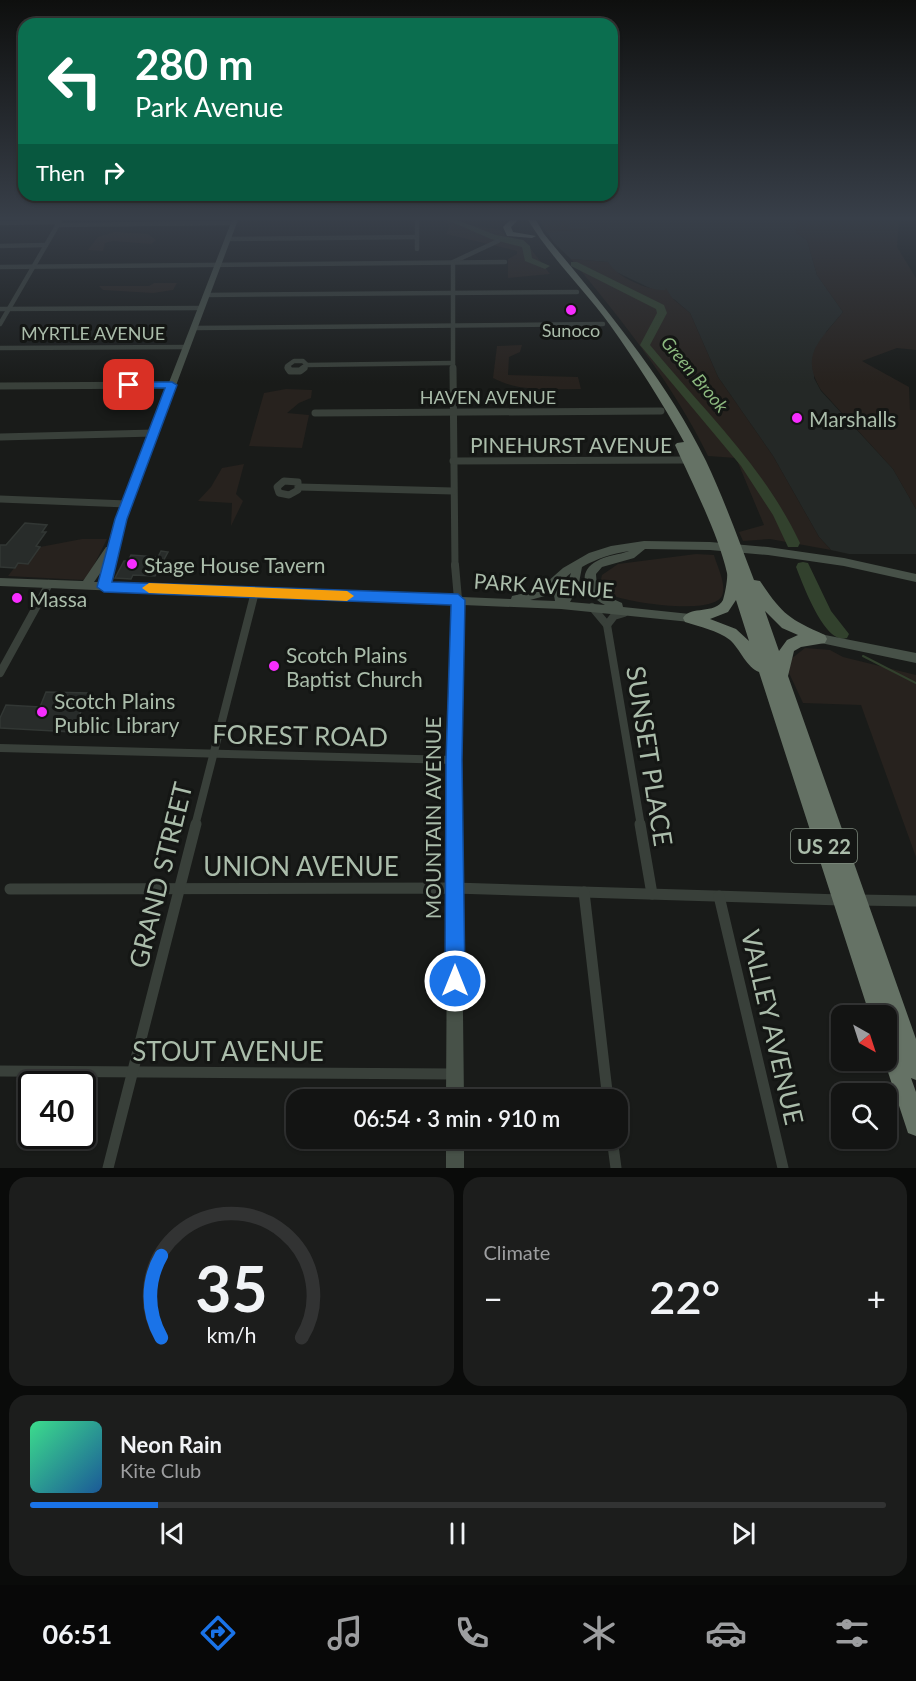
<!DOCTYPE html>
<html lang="en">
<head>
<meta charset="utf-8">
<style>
	body { margin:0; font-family:Lato,sans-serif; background:#1c1d1c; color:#f1f3f6; height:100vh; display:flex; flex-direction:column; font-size:22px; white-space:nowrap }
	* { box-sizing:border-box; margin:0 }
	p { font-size:20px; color:#9d9ea0 }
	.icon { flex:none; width:33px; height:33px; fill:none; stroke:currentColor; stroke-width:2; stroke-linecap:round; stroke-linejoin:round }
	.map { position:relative; height:1168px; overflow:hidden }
	.drawer { display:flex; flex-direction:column; gap:9px; padding:9px; background:#0a0b0a; flex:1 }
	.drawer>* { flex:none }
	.hud { position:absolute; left:18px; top:18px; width:600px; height:183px; border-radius:18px; box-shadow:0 2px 4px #0004,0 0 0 2px #323333; background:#0b6e4f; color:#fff; overflow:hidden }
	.needle { width:39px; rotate:141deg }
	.fabs { position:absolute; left:831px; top:1005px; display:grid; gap:12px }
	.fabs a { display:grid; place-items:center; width:66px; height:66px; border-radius:12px; background:#131413; box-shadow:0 2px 4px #0004,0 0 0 2px #323333; font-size:30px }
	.speed { position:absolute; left:18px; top:1071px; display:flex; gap:12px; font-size:30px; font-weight:700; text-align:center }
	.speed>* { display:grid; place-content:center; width:78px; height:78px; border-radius:50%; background:#131413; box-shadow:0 2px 4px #0004,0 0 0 2px #323333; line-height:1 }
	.speed .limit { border:3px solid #111; border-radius:9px; background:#fff; color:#111 }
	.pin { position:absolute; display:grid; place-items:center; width:51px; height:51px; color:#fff; margin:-26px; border-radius:12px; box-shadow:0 3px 9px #0006 }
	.me { position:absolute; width:66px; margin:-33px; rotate:0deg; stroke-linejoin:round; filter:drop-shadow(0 0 4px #0008) }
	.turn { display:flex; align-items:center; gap:21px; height:126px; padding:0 18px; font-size:27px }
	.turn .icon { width:78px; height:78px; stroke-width:2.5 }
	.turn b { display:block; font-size:42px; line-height:51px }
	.then { display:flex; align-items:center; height:57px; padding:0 18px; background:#0003; gap:12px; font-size:22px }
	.big { font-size:45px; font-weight:600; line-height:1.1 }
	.drawer .widget { flex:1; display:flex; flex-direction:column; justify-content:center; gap:9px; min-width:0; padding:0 21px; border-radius:18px; background:#1c1d1c }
	.drawer .dial { align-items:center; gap:0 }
	.dial svg { height:156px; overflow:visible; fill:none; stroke:#323333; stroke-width:7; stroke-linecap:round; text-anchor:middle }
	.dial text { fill:#f1f3f6; stroke:none }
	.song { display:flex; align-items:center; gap:18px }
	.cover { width:72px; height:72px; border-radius:9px; background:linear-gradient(135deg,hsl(150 70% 55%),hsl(210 70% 35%)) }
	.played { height:6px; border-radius:3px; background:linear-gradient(90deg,#1a73e8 15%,#323333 15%) }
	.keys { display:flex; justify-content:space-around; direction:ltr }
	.heat { display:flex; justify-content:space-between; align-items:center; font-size:33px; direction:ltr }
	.drawer .tiles { flex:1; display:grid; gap:9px; grid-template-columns:1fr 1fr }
	.widget:last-child { grid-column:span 2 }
	.trip { position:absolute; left:286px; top:1089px; width:342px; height:60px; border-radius:18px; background:#131413; box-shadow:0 2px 4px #0004,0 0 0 2px #323333; font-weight:600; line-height:60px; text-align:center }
	.menu { display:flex; height:96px; justify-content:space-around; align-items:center; background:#080808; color:#9d9ea0 }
	.menu .icon { width:42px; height:42px }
	.menu .active { color:#1a73e8 }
	.menu b { font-size:27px; color:#f1f3f6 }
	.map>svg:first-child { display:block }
	.built { fill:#242826 }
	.green { fill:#27221e }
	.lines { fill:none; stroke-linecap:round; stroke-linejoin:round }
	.stream { stroke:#32412d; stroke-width:2 }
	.river { fill:#32412d; fill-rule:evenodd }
	.building { fill:#282c2a; stroke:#323734; stroke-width:1.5 }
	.street-far3 { stroke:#39403a; stroke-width:4.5 }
	.street-far2 { stroke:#39403a; stroke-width:7 }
	.street-far1 { stroke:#39403a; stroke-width:8 }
	.street { stroke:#39403a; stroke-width:11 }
	.secondary { fill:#475148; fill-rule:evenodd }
	.highway { fill:#657265; fill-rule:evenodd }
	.route { fill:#1a73e8; stroke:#114b97; stroke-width:1.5 }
	.slow { fill:#f59e0b }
	.poi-dot { fill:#f72dff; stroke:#141614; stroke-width:2 }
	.labels { text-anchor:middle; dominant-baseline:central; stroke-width:6; stroke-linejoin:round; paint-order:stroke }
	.far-poi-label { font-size:18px; fill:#aabcaa; stroke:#141614 }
	.far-street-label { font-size:18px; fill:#aabcaa; stroke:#141614 }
	.far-water-label { font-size:18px; font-style:italic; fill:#8cb97f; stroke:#141614 }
	.shield { fill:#141614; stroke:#7d8a7d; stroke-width:1.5 }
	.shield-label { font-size:20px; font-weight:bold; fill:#aabcaa }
	.poi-label { font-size:21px; fill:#aabcaa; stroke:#141614; text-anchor:start }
	.street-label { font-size:21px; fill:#aabcaa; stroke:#141614 }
	.near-street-label { font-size:26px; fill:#aabcaa; stroke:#141614 }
</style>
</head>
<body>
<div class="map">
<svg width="916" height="1168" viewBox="0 0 916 1168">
	<rect width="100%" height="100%" fill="#191b19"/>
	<!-- built -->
	<path class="built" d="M539 220H798L796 233 807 240 817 275 843 312 826 332 814 378 821 391 893 469 912 502 916 509V554H849L831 550 819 537 773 456 718 377 690 313 675 300 612 270 608 262 571 259 554 243Z"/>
	<!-- green -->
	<g class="green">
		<path d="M443 220H459L468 225 501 230 506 236 524 240 550 274 508 278V259L517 254V251L446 234 450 226Z"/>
		<path d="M539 220H567L571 229 610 227 547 233Z"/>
		<path d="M798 220H899L897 247 916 278V350L897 348 862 361 909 387 910 410H916V509L893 469 821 390C799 354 821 340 843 312L817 275 807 240 796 233Z"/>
		<path d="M114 232 148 234 156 240 151 244 113 241 105 243 103 251 88 250 98 237Z"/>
		<path d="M571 259 608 262C617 278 650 291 665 290L666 288 672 298 690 313 718 377 773 456 819 537 831 550 770 539 743 541 739 532 764 525 736 458 708 456C673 384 622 320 571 259Z"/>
		<path d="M154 283H177L173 290 153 293 103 290 99 286H149Z"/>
		<path d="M522 345 520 352 509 357 508 375 578 377 581 389C552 389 519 392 493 378L497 346Z"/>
		<path d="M286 389 312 390 311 398 299 403 287 413 309 415 302 448 249 446 264 393Z"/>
		<path d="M244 464 236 494 243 501 231 526 232 503 198 501 211 487 222 468Z"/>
		<path d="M82 539H107L88 577 83 580 8 576 18 563 28 564 40 547Z"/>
		<path d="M696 554 714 555C717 566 727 585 722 596 712 615 632 603 614 596 607 594 604 590 600 584L602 575 618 564Z"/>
		<path d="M805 648 830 650 843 657 916 675V857L861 705 803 703 789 673 791 659Z"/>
	</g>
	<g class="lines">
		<!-- stream -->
		<path class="stream" d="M863 656 916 683"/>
		<!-- river -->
		<g class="river">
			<path d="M447 220H457L496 235 523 240 530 246 532 258 550 266 545 269 525 261 522 247 491 239Z"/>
			<path d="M571 262H577L664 305 667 313 650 345C704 411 763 465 800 543L798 547H788L773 515 741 466 640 345 657 313 656 309 571 266Z"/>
			<path d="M803 562 808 563 831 611 849 634 847 638C825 646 803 584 796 567L798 563Z"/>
		</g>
	</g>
	<!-- building -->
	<g class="building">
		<path d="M25 523 47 525 42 532H46L36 546 40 547 28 564 18 563 15 568 0 567V545H6Z"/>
		<path d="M161 551 168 552 155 576 133 575 131 579 115 578 124 561H128L131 555 158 557Z"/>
		<path d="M46 692 89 693 72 732 0 728V718L6 705 40 707Z"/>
	</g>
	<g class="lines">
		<!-- street-far3 -->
		<g class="street-far3">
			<path d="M417 220V249"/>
			<path d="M0 223 59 222"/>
			<path d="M57 225 233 223"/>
			<path d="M227 239 417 237"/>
			<path d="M0 246 46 245"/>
			<path d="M0 267 505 262"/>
			<path d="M206 295 577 292"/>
			<path d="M0 309 201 308"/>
			<path d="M0 324 60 221"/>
			<path d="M193 328 603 324"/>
			<path d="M0 348 186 347"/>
			<path d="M307 365 453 363"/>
			<path d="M289 369 287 366 294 361H303L307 365 302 369"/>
			<path d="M453 369V262L498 241"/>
		</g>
		<!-- street-far2 -->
		<g class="street-far2">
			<path d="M288 368 290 371H300L304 368"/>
			<path d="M453 368 455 566"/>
			<path d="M0 386 172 385"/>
			<path d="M315 413 661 411"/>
			<path d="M0 437 154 433"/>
			<path d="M453 461 688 460"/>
			<path d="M284 481 298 482V490L289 495 279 493 277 487Z"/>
			<path d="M299 487 453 491"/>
			<path d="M0 499 127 504"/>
		</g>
		<!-- street-far1 -->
		<g class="street-far1">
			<path d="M455 565 458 599"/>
			<path d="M592 607 607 625 641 826"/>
			<path d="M607 625 614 616 624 613"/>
			<path d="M0 673 49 584"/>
			<path d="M0 748 454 760"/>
			<path d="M195 826 255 592"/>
		</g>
		<!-- street -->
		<g class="street">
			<path d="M640 824 652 894"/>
			<path d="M10 889 454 888 841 900"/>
			<path d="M584 892 608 1100"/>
			<path d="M719 896 783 1168"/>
			<path d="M858 900 916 901"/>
			<path d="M0 1071 455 1074"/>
			<path d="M612 1138 616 1168"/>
			<path d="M108 1168 196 824"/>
		</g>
		<!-- secondary -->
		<g class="secondary">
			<path d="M232 220H238L126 519 109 583 454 596 458 595 462 597 511 599 512 596 538 590 563 568 589 553 611 546 644 541 710 542 768 547 844 558 916 574V582L844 566 768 555 710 550 645 549 634 558 602 567 596 574 597 588 604 595 622 603 623 607 690 614 694 615 695 618 694 621 690 622 561 609 463 605 460 760 464 1100H446L448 760 452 605 0 586V578L83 581 106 547H109L116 519ZM629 551C619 555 607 555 597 561 574 573 587 596 605 605L570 602 578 588 582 567C598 558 611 554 629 551ZM103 569 99 582H94ZM571 573 564 594 565 578ZM553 589 555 601 530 600 545 596Z"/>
			<path d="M820 634 916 653V663L816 642 814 639 816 636Z"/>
			<rect x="446" y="1138" width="18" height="30"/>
		</g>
		<!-- highway -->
		<g class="highway">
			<path d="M510 220H518L511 227 513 232 536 236 532 238 507 236 503 227Z"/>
			<path d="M528 220H536L544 234C602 304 666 379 706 461 724 499 739 541 754 580L760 581C783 615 788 618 825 635L827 639 825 643 801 647 794 651 788 676 916 1039V1080L911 1078 916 1092V1136L908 1133 884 1060H886V1024L891 1026 889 1020 886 1024V1016H870L759 672C747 668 740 649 730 640 717 630 700 627 685 622L683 618C691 605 715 615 723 600 725 594 728 578 727 573 718 533 692 483 675 445L677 443 684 442C662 402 637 363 610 325 584 289 551 258 528 220ZM736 600 749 641 736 629 710 619 728 612ZM765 611 782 628 798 635 787 640 779 651Z"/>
		</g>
	</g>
	<!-- sky -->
	<linearGradient id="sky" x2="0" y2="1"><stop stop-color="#0e0f0e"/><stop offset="0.57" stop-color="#383f49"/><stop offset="1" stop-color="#383f49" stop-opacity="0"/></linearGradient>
	<rect width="916" height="383" fill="url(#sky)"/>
	<!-- route -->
	<path class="route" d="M172 382 177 385 127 519 112 582 458 594 465 600 462 760 465 981 462 988 455 991 448 988 445 981 446 760 451 605 104 592 97 587 115 519 165 388H129L124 385 129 382Z"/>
	<!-- slow -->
	<path class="slow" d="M149 583 347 591 354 596 347 601 149 593 142 588Z"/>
	<!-- markers -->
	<g class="poi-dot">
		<circle cx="571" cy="310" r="6"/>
		<circle cx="797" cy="418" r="6"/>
		<circle cx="132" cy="564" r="6"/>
		<circle cx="17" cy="598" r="6"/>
		<circle cx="274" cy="666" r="6"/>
		<circle cx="42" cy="712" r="6"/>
	</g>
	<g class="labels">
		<!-- far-poi labels -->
		<g class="far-poi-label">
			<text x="571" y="330">Sunoco</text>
		</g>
		<!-- far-street labels -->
		<g class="far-street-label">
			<text x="93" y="333">MYRTLE AVENUE</text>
			<text x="488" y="397">HAVEN AVENUE</text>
		</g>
		<!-- far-water labels -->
		<g class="far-water-label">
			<text transform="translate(695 374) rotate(50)">Green Brook</text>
		</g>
		<!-- shield labels -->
		<rect class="shield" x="791" y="829" width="66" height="34" rx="4.5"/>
		<g class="shield-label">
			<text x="824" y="846">US 22</text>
		</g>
		<!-- poi labels -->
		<g class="poi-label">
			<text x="809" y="418">Marshalls</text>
			<text x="144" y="564">Stage House Tavern</text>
			<text x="29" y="598">Massa</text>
			<text x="286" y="654">Scotch Plains<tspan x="286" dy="24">Baptist Church</tspan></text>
			<text x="54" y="700">Scotch Plains<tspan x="54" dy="24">Public Library</tspan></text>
		</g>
		<!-- street labels -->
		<g class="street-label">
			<text x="571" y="444">PINEHURST AVENUE</text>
			<text transform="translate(544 585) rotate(4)">PARK AVENUE</text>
			<text transform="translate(432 818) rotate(-90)">MOUNTAIN AVENUE</text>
		</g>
		<!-- near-street labels -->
		<g class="near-street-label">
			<text transform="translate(300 735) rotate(1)">FOREST ROAD</text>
			<text transform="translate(650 756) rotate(81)">SUNSET PLACE</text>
			<text x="301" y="866">UNION AVENUE</text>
			<text transform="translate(160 875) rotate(-76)">GRAND STREET</text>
			<text transform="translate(773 1027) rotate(77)">VALLEY AVENUE</text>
			<text x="228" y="1051">STOUT AVENUE</text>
		</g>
	</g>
</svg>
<div class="fabs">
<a><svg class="needle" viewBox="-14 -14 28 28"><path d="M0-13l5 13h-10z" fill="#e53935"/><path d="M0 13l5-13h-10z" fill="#9d9ea0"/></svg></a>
<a><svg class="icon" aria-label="search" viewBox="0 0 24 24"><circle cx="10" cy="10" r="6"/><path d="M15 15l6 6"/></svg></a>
</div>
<div class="speed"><div class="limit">40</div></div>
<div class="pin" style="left:129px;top:385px;background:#d93025"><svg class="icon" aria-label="arrive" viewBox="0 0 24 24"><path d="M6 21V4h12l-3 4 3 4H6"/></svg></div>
<svg class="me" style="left:455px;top:981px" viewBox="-20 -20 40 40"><circle r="17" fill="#1a73e8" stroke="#fff" stroke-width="3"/><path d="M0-11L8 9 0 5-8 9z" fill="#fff"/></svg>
<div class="trip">06:54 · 3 min · 910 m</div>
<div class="hud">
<div class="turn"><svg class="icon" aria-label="left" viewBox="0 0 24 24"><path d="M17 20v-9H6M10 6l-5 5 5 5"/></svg><div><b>280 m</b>Park Avenue</div></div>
<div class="then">Then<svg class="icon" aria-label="right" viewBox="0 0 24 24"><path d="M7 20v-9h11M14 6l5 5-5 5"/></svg></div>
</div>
</div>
<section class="drawer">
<div class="tiles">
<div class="widget dial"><svg viewBox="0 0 100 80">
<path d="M14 69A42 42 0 1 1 86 69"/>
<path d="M14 69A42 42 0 0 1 14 27" stroke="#1a73e8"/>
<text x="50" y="56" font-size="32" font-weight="700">35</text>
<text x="50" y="72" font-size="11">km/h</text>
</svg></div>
<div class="widget"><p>Climate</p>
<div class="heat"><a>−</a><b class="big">22°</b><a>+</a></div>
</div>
<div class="widget">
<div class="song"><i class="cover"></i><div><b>Neon Rain</b><p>Kite Club</p></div></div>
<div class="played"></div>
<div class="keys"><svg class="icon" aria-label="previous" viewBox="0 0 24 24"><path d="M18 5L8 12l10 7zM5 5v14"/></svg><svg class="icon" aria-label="pause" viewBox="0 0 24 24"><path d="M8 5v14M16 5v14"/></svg><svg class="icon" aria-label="next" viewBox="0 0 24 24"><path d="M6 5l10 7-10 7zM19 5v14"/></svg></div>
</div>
</div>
</section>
<nav class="menu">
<b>06:51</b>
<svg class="icon active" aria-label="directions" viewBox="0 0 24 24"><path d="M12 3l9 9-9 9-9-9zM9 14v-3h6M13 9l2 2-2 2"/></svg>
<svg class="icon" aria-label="music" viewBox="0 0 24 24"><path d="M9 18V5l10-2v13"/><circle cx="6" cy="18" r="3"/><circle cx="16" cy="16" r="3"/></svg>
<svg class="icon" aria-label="phone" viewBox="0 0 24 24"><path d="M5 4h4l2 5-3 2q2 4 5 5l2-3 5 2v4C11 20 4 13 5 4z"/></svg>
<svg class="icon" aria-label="climate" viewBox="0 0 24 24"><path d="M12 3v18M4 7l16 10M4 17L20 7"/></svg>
<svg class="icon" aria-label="car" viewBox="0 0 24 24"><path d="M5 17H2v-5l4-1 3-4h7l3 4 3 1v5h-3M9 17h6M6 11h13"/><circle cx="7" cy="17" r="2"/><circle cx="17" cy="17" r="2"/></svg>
<svg class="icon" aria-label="filters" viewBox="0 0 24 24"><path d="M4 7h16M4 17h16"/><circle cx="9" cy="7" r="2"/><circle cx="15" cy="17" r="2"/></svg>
</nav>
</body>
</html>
